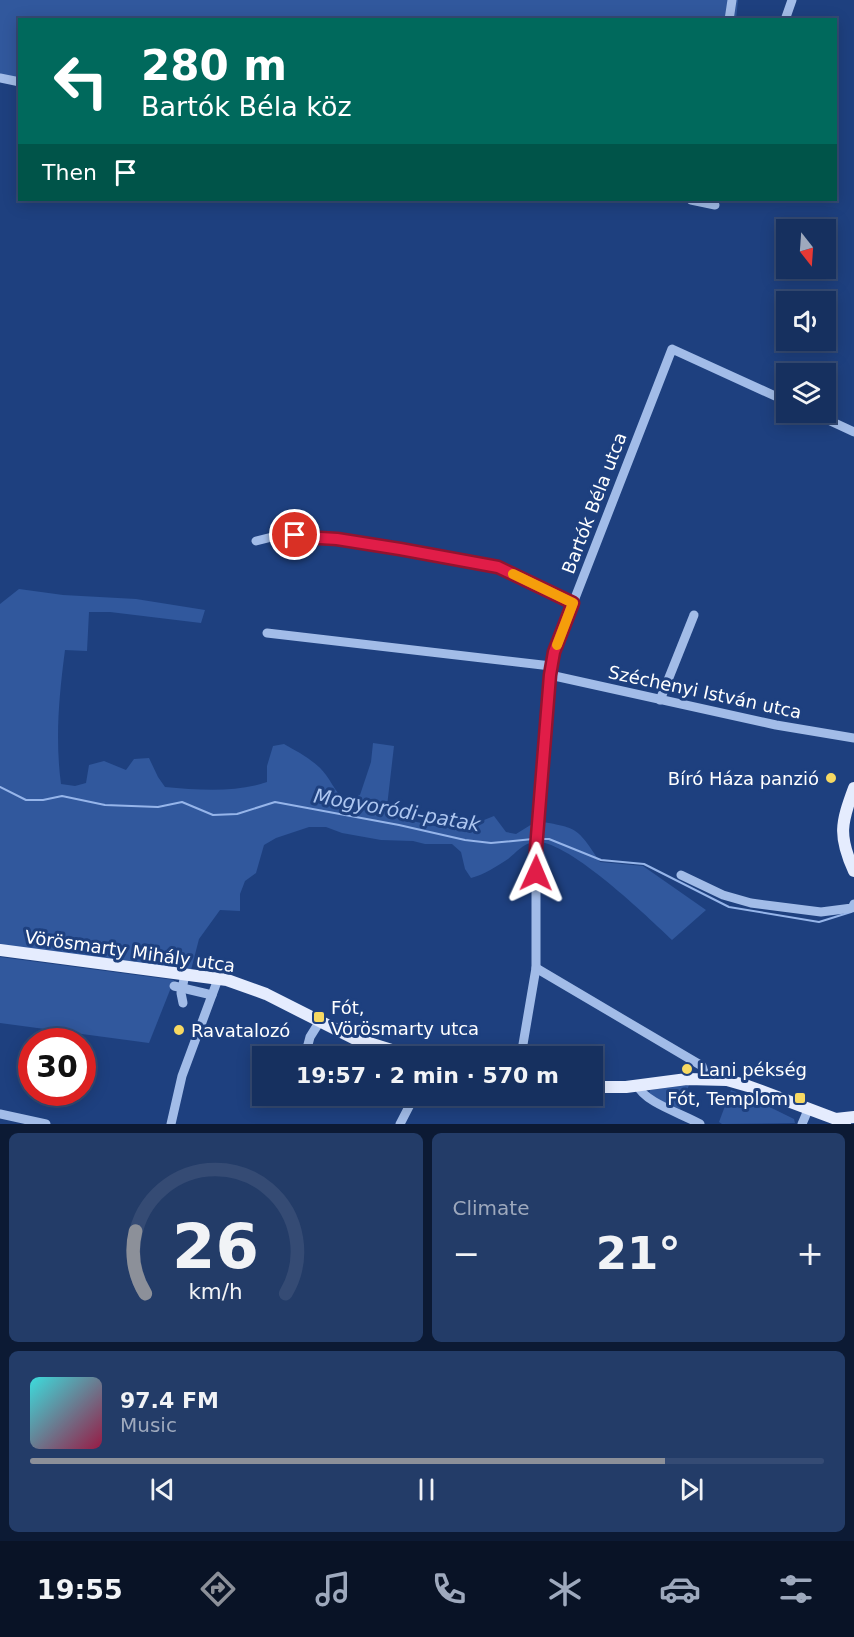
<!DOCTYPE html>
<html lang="en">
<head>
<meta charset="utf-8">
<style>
	body { margin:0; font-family:"DejaVu Sans",sans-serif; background:#233c68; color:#f1f3f6; height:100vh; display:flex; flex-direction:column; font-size:22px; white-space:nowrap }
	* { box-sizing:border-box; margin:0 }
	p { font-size:20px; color:#9ea9bd }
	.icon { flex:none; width:33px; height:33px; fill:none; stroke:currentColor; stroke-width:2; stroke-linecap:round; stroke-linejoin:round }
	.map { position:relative; height:1124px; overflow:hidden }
	.sheet { display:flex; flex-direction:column; gap:9px; padding:9px; background:#0c1a34; flex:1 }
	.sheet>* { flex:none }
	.guide { position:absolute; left:18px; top:18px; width:819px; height:183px; border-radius:0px; box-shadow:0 3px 15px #0003,0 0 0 2px #354b74; background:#00695c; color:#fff; overflow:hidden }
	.needle { width:39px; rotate:163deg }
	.tools { position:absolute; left:776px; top:219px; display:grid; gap:12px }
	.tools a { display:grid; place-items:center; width:60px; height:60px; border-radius:0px; background:#16305f; box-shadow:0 3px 15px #0003,0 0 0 2px #354b74; font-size:30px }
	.speed { position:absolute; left:18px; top:1028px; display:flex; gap:12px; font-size:30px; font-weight:700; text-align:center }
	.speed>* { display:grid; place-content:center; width:78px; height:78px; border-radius:50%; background:#16305f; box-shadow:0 3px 15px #0003,0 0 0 2px #354b74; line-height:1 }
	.speed .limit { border:9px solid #d22; background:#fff; color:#111 }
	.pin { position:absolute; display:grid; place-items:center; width:51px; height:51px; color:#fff; margin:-26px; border:3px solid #fff; border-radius:50%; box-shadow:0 2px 6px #0007 }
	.me { position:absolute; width:66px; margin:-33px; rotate:1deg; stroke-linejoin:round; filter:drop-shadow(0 0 4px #0008) }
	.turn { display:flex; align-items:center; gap:21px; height:126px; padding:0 24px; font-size:27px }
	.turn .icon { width:78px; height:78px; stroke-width:2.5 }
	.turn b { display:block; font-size:42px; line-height:51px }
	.then { display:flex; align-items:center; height:57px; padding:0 24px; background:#0003; gap:12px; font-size:22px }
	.big { font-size:45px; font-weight:700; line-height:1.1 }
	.sheet .tile { flex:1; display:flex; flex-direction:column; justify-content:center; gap:9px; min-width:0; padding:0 21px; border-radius:9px; background:#233c68 }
	.sheet .dial { align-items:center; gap:0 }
	.dial svg { height:156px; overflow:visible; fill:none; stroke:#354b74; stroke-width:7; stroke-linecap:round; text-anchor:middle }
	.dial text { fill:#f1f3f6; stroke:none }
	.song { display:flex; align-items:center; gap:18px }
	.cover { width:72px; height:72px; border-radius:9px; background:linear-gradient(135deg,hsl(180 70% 55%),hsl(340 70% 35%)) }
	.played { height:6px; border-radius:3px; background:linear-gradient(90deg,#8c9099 80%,#354b74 80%) }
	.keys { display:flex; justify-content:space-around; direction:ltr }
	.heat { display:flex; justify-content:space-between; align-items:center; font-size:33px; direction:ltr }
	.sheet .tiles { flex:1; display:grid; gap:9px; grid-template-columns:1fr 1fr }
	.tile:last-child { grid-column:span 2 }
	.trip { position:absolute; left:252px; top:1046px; width:351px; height:60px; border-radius:0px; background:#16305f; box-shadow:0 3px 15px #0003,0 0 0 2px #354b74; font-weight:700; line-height:60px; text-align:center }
	.dock { display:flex; height:96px; justify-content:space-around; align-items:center; background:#091326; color:#9ea9bd }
	.dock .icon { width:42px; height:42px }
	.dock .active { color:#8c9099 }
	.dock b { font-size:27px; color:#f1f3f6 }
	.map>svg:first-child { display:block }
	.green { fill:#31589d }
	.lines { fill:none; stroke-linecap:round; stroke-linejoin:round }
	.stream { stroke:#96b5ea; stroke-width:2 }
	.minor { stroke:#a2bce8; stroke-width:9 }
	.major { stroke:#e5ecfe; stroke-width:12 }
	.route-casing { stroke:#92132f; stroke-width:15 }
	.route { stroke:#e11d48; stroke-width:10 }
	.slow { stroke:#f59e0b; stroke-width:10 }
	.poi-dot { fill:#f7d962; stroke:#1e407f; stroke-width:2 }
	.labels { text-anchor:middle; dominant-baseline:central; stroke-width:6; stroke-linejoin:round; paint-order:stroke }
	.street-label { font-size:18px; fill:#fff; stroke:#1e407f }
	.poi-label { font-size:18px; fill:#fff; stroke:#1e407f; text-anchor:start }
	.water-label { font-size:20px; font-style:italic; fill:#adc6f0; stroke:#1e407f }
</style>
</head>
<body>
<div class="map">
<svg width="854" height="1124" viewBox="0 0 854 1124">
	<rect width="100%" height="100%" fill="#1e407f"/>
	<!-- green -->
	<g class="green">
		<path d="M0 0H738L736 20H20L19 84 0 80Z"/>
		<path d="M19 589 63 595 136 599 205 610 201 623 110 612H89L87 651 65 650C59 696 55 739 61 784L75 786 86 783 89 765 104 761 126 770 134 759 149 758 158 777 165 787C198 790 236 793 267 782V766L273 746 284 744C298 752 316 761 326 775 334 786 334 790 346 801L360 795 371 762 373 743 394 746 386 815 439 827 460 828 473 831 484 820 494 816 506 832 516 834 537 821C578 828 577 827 600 862L643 866 706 910 672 940C649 918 565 837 534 842 522 844 517 852 508 859 497 866 484 875 471 878L465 869 461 852 452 844H425L413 841 381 840 342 833 326 827H309L276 838 264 845 256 873 245 881 240 894V911L220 910 199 939 191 970 0 945V604Z"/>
		<path d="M0 957 174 980 149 1043 0 1023Z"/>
		<path d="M689 1085 680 1109 654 1098 649 1094 650 1090Z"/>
		<path d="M731 1090 749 1097 794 1119 795 1123 722 1124 719 1122Z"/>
	</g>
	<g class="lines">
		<!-- stream -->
		<g class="stream">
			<path d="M0 787 26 800H43L62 796 105 805 158 807 182 802 213 815 237 814 275 802 399 825 465 840 491 843 533 839"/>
			<path d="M538 839H549L601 860 644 864 729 907 819 922 851 912"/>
		</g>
		<!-- minor -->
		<g class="minor">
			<path d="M729 20 732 0"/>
			<path d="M785 20 792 0"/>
			<path d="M0 78 20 82"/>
			<path d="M691 200 715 205"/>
			<path d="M811 412 854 432"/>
			<path d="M256 541 284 534 303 537 337 539 460 559 507 570 573 603"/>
			<path d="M267 633 551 666"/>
			<path d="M550 675 776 725 854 738"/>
			<path d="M660 700 694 615"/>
			<path d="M681 875 723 895 751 903 821 912 852 908 854 904"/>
			<path d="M536 968 702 1066 706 1078"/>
			<path d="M174 986 212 995"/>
			<path d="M183 1003 181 993 185 975"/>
			<path d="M307 1047C326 1061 347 1056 363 1041"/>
			<path d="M305 1056 310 1037 320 1021"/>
			<path d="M521 1056 536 968V850L550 675 554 652 672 349 786 401"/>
			<path d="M638 1086C644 1102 683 1114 700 1124"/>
			<path d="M0 1114 46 1124"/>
			<path d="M171 1124 182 1076 218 979"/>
			<path d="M400 1124 415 1095"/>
			<path d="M802 1124 808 1110"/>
		</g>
		<!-- major -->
		<g class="major">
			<path d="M854 788C841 823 838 836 854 871"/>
			<path d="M0 950 227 980 266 994 353 1038 411 1056"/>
			<path d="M592 1087H626L687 1079 727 1080 748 1086 836 1119 845 1124"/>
			<path d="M836 1119 854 1117"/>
		</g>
	</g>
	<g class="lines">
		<!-- route casing -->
		<g class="route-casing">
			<path id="route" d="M295 535 303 537 337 539 400 549 498 567 573 603 554 652 550 675 536 849V873"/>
		</g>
		<!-- route -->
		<use href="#route" class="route"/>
		<!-- slow -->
		<path class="slow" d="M513 574 573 603 557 645"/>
	</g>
	<!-- markers -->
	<g class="poi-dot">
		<circle cx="831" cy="778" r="6"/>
		<rect x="313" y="1011" width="12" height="12" rx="3"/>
		<circle cx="179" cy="1030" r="6"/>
		<circle cx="687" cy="1069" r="6"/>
		<rect x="794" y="1092" width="12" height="12" rx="3"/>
	</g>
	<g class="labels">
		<!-- street labels -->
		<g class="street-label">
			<text transform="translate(594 503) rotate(-69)">Bartók Béla utca</text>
			<text transform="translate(705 692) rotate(12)">Széchenyi István utca</text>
			<text transform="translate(130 951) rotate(8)">Vörösmarty Mihály utca</text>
		</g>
		<!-- poi labels -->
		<g class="poi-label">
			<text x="819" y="778" text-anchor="end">Bíró Háza panzió</text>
			<text x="331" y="1007">Fót,<tspan x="331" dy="21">Vörösmarty utca</tspan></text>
			<text x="191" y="1030">Ravatalozó</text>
			<text x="699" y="1069">Lani pékség</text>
			<text x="788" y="1098" text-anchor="end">Fót, Templom</text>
		</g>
		<!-- water labels -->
		<g class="water-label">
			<text transform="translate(397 810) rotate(10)">Mogyoródi-patak</text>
		</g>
	</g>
</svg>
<div class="tools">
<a><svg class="needle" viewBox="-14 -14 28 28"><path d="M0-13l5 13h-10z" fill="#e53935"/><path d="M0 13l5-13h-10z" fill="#9ea9bd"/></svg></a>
<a><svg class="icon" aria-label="sound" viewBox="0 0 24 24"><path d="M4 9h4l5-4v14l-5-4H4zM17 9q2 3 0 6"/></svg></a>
<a><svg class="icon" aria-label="layers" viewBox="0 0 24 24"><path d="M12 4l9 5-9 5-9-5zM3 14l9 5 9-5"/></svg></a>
</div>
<div class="speed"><div class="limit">30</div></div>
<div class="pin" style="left:295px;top:535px;background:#d93025"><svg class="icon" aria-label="arrive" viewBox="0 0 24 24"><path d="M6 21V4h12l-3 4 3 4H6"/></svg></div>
<svg class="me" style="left:536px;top:873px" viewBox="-20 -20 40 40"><path d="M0-17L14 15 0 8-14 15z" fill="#e11d48" stroke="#fff" stroke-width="4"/></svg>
<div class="trip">19:57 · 2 min · 570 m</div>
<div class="guide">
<div class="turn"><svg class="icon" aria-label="left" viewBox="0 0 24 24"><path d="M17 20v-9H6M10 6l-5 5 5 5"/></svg><div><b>280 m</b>Bartók Béla köz</div></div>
<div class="then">Then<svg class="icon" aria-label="arrive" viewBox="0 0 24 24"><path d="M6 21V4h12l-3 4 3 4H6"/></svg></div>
</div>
</div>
<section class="sheet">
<div class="tiles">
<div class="tile dial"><svg viewBox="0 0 100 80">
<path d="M14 69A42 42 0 1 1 86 69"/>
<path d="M14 69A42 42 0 0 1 9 37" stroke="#8c9099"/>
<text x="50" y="56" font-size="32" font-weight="700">26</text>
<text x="50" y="72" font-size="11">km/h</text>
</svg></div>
<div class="tile"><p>Climate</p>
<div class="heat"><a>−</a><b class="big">21°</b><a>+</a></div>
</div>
<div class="tile">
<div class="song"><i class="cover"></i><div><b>97.4 FM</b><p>Music</p></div></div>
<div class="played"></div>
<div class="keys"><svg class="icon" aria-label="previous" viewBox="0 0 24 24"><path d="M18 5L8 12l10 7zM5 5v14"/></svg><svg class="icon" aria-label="pause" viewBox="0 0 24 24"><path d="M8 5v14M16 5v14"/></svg><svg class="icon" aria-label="next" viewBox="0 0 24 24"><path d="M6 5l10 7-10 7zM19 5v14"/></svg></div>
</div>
</div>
</section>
<nav class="dock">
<b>19:55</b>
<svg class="icon active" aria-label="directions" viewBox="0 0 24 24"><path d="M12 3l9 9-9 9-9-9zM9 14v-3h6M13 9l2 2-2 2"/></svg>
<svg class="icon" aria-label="music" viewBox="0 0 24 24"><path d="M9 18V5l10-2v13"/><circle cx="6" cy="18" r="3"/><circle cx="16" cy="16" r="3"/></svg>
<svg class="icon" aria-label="phone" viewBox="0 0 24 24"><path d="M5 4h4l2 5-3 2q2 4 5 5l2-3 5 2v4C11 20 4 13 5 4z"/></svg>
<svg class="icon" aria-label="climate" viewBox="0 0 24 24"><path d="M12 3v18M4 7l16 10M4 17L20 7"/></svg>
<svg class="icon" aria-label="car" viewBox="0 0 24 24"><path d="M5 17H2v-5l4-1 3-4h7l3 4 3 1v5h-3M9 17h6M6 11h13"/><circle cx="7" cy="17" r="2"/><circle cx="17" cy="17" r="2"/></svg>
<svg class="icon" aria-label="filters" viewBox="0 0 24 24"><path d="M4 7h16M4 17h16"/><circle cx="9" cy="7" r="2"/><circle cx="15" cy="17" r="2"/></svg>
</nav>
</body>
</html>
